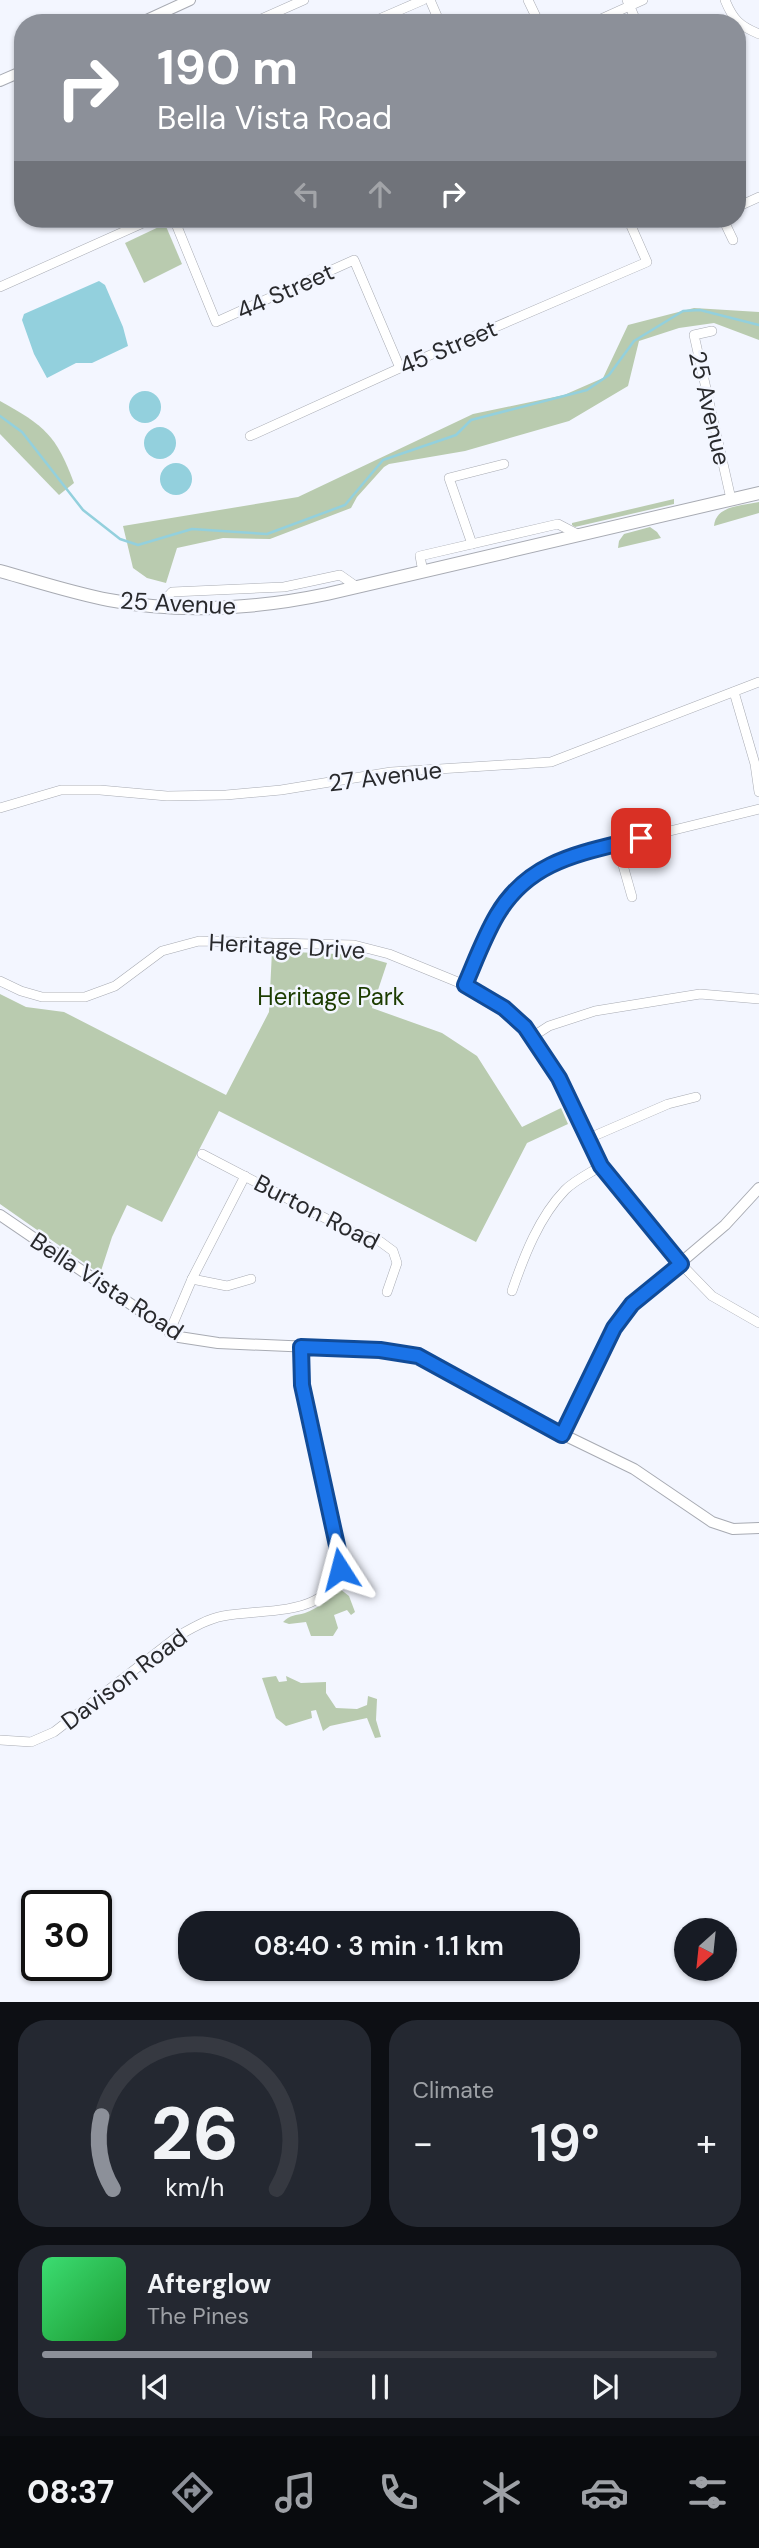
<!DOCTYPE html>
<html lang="en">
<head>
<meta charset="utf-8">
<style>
	body { margin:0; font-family:"DM Sans",sans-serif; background:#242831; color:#f1f3f6; height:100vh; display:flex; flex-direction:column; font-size:26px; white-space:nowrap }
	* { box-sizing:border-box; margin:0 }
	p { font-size:23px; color:#9ea1a6 }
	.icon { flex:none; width:38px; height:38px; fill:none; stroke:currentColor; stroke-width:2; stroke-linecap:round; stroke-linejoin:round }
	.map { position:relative; height:2002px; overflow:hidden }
	.side { display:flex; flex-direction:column; gap:18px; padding:18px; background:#0d0f14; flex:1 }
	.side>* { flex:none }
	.top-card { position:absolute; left:14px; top:14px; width:732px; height:214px; border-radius:28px; box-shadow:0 2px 5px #0004; background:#8c9099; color:#fff; overflow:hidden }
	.needle { width:46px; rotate:207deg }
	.fabs { position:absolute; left:674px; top:1918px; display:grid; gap:14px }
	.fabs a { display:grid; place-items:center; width:63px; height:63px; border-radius:50%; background:#171b24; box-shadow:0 2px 5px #0004; font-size:35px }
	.speed { position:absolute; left:21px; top:1890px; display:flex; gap:14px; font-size:35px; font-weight:700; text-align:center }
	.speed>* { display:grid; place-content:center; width:91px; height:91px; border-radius:50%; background:#171b24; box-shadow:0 2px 5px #0004; line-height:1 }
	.speed .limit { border:4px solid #111; border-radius:10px; background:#fff; color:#111 }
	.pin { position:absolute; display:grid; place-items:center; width:60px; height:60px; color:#fff; margin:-30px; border-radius:14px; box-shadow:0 4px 10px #0006 }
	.me { position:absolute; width:77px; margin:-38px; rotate:351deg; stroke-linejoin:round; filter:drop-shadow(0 0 5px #0008) }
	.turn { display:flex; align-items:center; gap:24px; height:147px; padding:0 28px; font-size:32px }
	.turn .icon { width:91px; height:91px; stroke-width:2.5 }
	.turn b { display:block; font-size:49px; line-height:60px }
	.lanes { display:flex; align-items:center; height:66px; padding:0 28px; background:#0003; justify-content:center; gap:35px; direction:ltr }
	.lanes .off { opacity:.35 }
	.big { font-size:52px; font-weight:600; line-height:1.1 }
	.side .card { flex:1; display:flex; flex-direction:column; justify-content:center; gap:10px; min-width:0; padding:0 24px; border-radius:28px; background:#242831 }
	.side .dial { align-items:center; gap:0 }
	.dial svg { height:182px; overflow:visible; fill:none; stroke:#363941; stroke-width:7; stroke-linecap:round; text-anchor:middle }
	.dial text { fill:#f1f3f6; stroke:none }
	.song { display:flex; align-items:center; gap:21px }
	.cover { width:84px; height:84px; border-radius:10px; background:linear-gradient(135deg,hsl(140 70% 55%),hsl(130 70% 35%)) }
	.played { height:7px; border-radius:4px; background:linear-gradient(90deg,#8c9099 40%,#363941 40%) }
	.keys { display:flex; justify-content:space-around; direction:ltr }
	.heat { display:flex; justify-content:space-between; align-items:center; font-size:38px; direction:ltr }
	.side .tiles { flex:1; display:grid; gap:18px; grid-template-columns:1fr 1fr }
	.card:last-child { grid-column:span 2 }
	.trip { position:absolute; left:178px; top:1911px; width:402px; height:70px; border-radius:28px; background:#171b24; box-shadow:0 2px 5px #0004; font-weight:600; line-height:70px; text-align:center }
	.tabs { display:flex; height:112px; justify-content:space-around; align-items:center; background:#090b0e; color:#9ea1a6 }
	.tabs .icon { width:49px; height:49px }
	.tabs .selected { color:#8c9099 }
	.tabs b { font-size:32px; color:#f1f3f6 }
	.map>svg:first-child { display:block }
	.green { fill:#b9cbaf }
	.water { fill:#93d0dd }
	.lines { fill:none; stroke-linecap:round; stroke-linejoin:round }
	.stream { stroke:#93d0dd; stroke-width:2.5 }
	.minor-casing { stroke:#a8abb3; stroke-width:10 }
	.tertiary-casing { stroke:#a8abb3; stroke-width:12 }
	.secondary-casing { stroke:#a8abb3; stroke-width:14 }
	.minor { stroke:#fff; stroke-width:9 }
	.tertiary { stroke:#fff; stroke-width:10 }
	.secondary { stroke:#fff; stroke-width:12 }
	.route-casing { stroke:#114b97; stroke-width:18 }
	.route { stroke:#1a73e8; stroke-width:12 }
	.labels { text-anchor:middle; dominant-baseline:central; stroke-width:5; stroke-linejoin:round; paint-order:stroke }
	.street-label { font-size:24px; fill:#28292c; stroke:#f3f6ff }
	.park-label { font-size:24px; fill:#1c3c00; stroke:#f3f6ff }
</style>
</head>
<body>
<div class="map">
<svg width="759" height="2002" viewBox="0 0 759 2002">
	<rect width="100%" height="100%" fill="#f3f6ff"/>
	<!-- green -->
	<g class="green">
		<path d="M165 224 182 264 144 283 125 243Z"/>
		<path d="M694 308 759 312V340L714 323 679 328 639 341 628 386 569 421 465 451 389 464 384 467 357 497 351 508 270 539 223 538 177 548 166 583 147 578 133 568 123 526 298 497 473 414 564 395 603 378 628 325Z"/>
		<path d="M0 401C45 426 56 435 74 483L59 495 0 434Z"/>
		<path d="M674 499V504L575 527 572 525V523Z"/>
		<path d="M759 502V513L714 526C716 505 742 506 759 502Z"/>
		<path d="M650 527 657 532 661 538 618 548 619 541 624 534Z"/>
		<path d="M272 951 359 955 387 963 372 1008 442 1033 477 1056 522 1127 561 1108 568 1124 527 1143 476 1242 219 1111 162 1222 127 1205 112 1237 100 1274 0 1204V994L26 1007 64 1012 226 1095 269 1012Z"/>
		<path d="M340 1589 349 1596 355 1612 351 1615 347 1610 334 1615 338 1628 333 1636H311L306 1622 289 1624 283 1622C291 1614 295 1616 305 1613 318 1608 331 1599 340 1589Z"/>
		<path d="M276 1676 279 1682 287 1681 286 1676 301 1683 326 1682V1693L336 1708 357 1709 367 1705 368 1696 377 1699 376 1720 381 1737 375 1738 367 1718 330 1726 323 1731 316 1710 311 1711 312 1718 286 1726 276 1718 262 1678Z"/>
	</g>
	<!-- water -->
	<g class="water">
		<path d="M99 281 105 285 123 327 128 346 92 363H76L47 378 34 354 22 320 24 314Z"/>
		<circle cx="145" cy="407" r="16"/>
		<circle cx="160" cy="443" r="16"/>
		<circle cx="176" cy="479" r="16"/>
	</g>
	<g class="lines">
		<!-- stream -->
		<path class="stream" d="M0 416 22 432 83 510 120 539 138 545 192 529 267 534 345 505 383 460 456 435 471 420 587 390 609 375 634 341 683 311 700 310 759 325"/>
		<!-- minor casing -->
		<g class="minor-casing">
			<g id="minor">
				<path d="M430 0 440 23"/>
				<path d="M528 0 539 23"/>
				<path d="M627 0 637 23"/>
				<path d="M725 0C733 20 740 26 759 34"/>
				<path d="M252 23 304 0"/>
				<path d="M370 23 423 0"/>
				<path d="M592 23 643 0"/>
				<path d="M737 207 759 197"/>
				<path d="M174 219 216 322 354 260 400 368"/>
				<path d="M723 219 733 240"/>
				<path d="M0 287 152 219"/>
				<path d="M712 331 694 335 731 499"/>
				<path d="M250 436 400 368 647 262 628 219"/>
				<path d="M472 544 449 478 504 464"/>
				<path d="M423 572 420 556 558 524 579 535"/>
				<path d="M162 603 172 592 284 587 340 575 357 587"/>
				<path d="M734 692 755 764 759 792"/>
				<path d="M0 808 61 790H100L167 796 226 795 281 790 391 772 551 762 759 682"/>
				<path d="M617 844 632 897"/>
				<path d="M0 981 21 991 42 997H85L115 986 162 951 199 941 354 945 389 954 465 985 504 1008 525 1027 559 1078 601 1166 681 1264 712 1296 759 1323"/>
				<path d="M465 985C480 951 493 910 520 884 535 870 554 863 572 855L759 809"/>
				<path d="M532 1037 549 1026 595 1011 700 994 759 999"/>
				<path d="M587 1139 668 1104 696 1097"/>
				<path d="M202 1154 350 1231 378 1240 393 1251 397 1263 387 1292"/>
				<path d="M192 1279 227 1286 251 1279"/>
				<path d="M512 1291C524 1256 539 1217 565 1190 575 1180 590 1173 601 1166"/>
				<path d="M169 1333 192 1279 245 1176"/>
				<path d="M0 1740 31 1742 54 1732 178 1636C192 1628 207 1619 223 1616 271 1607 344 1620 338 1550L302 1385 301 1347"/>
			</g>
		</g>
		<!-- tertiary casing -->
		<g class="tertiary-casing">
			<g id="tertiary">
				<path d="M140 23 190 0"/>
				<path d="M0 81 23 71"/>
				<path d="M0 1215 179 1337 218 1343 380 1350 418 1356 440 1366 529 1418 634 1469 712 1522 733 1529 759 1528"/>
				<path d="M562 1435 614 1328 632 1304 725 1225 759 1188"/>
			</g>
		</g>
		<!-- secondary casing -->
		<g class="secondary-casing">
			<path id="secondary" d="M0 571C36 581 72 593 109 600 182 614 255 609 327 594L759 493"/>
		</g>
		<!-- minor -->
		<use href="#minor" class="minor"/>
		<!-- tertiary -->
		<use href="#tertiary" class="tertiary"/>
		<!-- secondary -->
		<use href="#secondary" class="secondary"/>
	</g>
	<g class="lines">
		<!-- route casing -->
		<g class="route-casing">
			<path id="route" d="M340 1569 338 1550 302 1385 301 1347 380 1350 418 1356 562 1435 614 1328 632 1304 681 1264 601 1166 559 1078 525 1027 504 1008 465 985C475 962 484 937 497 915 530 859 583 853 641 838"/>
		</g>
		<!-- route -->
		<use href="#route" class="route"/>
	</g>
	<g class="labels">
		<!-- street labels -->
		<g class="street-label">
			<text transform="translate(285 291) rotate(-24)">44 Street</text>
			<text transform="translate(448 347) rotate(-23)">45 Street</text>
			<text transform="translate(710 408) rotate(77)">25 Avenue</text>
			<text transform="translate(178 603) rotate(3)">25 Avenue</text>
			<text transform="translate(385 776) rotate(-7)">27 Avenue</text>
			<text transform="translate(287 946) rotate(3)">Heritage Drive</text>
			<text transform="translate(317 1212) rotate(27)">Burton Road</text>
			<text transform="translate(107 1286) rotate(33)">Bella Vista Road</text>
			<text transform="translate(124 1679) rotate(-37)">Davison Road</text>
		</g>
		<!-- park labels -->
		<g class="park-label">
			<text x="331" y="996">Heritage Park</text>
		</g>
	</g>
</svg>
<div class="fabs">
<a><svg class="needle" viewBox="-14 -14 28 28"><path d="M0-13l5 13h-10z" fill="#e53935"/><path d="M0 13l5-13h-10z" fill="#9ea1a6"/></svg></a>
</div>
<div class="speed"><div class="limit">30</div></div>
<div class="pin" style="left:641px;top:838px;background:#d93025"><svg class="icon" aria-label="arrive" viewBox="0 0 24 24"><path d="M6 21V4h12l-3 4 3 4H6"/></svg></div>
<svg class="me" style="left:340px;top:1569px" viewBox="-20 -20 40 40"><path d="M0-17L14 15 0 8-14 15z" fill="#1a73e8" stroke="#fff" stroke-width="4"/></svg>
<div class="trip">08:40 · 3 min · 1.1 km</div>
<div class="top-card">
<div class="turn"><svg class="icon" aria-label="right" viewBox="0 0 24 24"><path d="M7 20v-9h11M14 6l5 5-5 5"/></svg><div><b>190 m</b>Bella Vista Road</div></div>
<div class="lanes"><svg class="icon off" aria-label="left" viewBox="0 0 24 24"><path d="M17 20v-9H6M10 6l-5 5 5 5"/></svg><svg class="icon off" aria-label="ahead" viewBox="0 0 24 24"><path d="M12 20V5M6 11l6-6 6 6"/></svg><svg class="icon" aria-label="right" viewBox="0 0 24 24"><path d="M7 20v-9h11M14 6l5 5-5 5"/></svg></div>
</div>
</div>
<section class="side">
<div class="tiles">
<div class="card dial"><svg viewBox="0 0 100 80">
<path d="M14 69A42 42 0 1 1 86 69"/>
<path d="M14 69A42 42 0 0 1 9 37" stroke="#8c9099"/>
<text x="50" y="56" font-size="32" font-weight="700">26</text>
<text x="50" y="72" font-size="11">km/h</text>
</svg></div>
<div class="card"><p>Climate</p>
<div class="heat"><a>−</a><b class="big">19°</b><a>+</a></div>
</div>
<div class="card">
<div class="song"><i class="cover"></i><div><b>Afterglow</b><p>The Pines</p></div></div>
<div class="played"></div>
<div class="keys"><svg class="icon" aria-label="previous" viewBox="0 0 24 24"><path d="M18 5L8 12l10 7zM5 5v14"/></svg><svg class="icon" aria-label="pause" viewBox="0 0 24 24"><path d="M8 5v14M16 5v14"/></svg><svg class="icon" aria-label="next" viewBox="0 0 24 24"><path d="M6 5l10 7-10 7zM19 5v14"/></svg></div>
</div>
</div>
</section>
<nav class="tabs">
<b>08:37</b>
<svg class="icon selected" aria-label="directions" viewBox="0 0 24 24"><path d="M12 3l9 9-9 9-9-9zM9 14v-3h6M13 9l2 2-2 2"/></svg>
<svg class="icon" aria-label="music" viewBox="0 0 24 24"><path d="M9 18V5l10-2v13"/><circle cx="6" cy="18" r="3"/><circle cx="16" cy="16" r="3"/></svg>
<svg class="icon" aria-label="phone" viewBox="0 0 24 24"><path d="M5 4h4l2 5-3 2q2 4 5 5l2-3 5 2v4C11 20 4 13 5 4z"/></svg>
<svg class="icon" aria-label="climate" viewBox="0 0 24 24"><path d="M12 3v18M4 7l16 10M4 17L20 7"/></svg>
<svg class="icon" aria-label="car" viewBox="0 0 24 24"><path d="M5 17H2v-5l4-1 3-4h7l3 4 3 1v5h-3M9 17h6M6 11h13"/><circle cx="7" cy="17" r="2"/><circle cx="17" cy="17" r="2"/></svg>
<svg class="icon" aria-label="filters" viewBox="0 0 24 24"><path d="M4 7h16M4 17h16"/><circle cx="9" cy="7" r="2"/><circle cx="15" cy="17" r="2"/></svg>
</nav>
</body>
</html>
